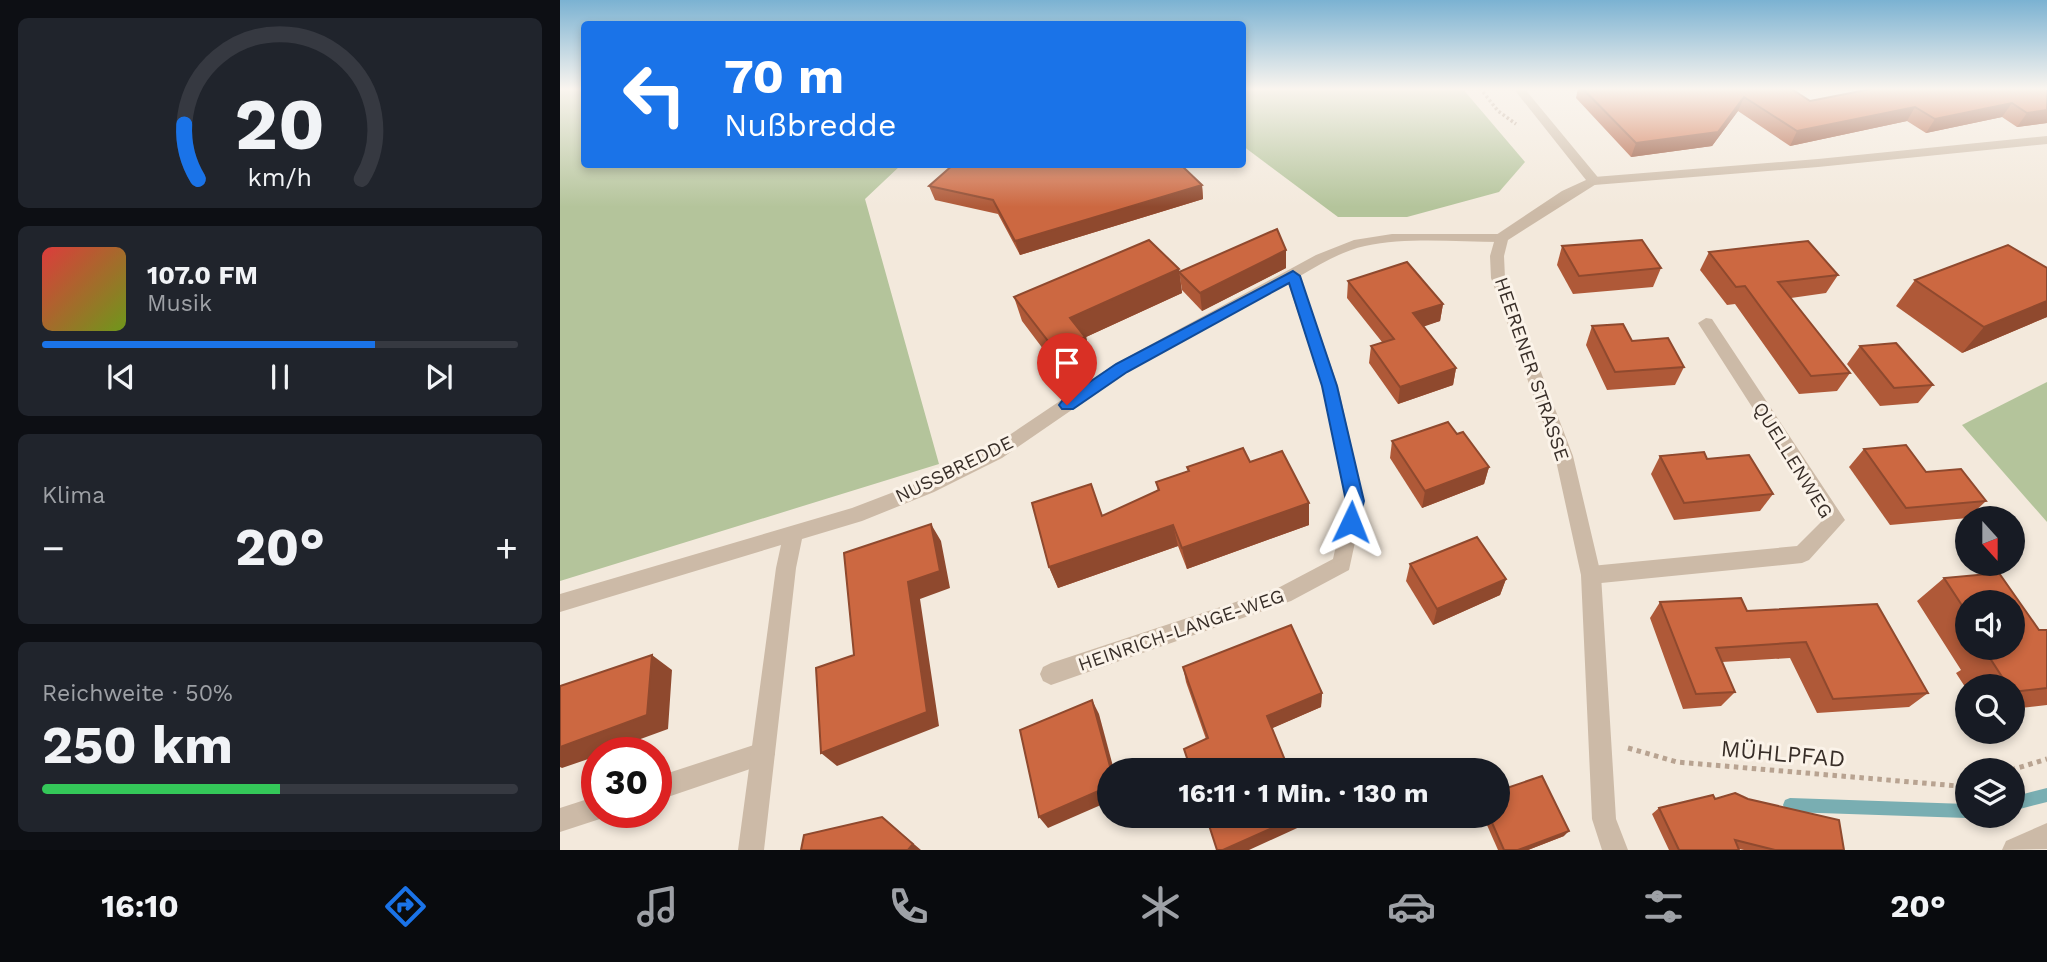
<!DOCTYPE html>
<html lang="de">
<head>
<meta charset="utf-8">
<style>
	body { margin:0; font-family:"Work Sans",sans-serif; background:#20242c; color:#f1f3f6; height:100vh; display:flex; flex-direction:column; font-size:26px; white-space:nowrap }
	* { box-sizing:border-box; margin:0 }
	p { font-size:23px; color:#9ea1a6 }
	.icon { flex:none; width:38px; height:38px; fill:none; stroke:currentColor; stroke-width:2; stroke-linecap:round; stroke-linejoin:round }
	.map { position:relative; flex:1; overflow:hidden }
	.details { display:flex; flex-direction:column; gap:18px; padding:18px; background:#0d0f14; width:560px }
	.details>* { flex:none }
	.banner { position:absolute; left:21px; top:21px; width:665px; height:147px; border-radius:7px; box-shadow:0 4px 10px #0003; background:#1a73e8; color:#fff; overflow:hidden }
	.needle { width:46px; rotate:159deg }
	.buttons { position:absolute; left:1395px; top:506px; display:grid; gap:14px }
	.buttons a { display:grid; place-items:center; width:70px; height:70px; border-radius:50%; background:#171b24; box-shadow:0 4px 10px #0003; font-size:35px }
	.speed { position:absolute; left:21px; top:737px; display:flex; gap:14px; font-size:35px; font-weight:700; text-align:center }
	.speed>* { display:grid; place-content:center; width:91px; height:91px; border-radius:50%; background:#171b24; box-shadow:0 4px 10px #0003; line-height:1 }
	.speed .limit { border:10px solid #d22; background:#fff; color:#111 }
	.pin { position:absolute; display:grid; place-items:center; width:60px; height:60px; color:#fff; margin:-72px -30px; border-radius:50% 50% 50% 0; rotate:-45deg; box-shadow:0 0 7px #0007 }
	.pin .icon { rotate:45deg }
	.me { position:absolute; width:77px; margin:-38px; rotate:2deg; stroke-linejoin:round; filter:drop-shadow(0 0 5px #0008) }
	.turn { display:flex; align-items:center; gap:24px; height:147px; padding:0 28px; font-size:32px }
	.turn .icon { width:91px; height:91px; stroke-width:2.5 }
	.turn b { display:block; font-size:49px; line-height:60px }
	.big { font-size:52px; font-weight:700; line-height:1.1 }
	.details .card { flex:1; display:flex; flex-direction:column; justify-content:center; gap:10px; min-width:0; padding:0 24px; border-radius:10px; background:#20242c }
	.details .dial { align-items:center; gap:0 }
	.dial svg { height:182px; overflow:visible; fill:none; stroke:#363941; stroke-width:7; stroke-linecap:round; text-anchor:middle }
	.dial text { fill:#f1f3f6; stroke:none }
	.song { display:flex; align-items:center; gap:21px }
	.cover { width:84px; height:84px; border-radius:10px; background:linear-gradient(135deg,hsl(0 70% 55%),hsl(80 70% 35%)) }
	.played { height:7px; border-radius:4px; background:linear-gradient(90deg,#1a73e8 70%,#363941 70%) }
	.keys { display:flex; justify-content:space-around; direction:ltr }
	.heat { display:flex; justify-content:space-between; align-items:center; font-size:38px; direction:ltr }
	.charge { height:10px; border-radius:5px; background:linear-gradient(90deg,#34c759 50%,#363941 0) }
	.trip { position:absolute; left:537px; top:758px; width:413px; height:70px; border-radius:35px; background:#171b24; box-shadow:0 4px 10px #0003; font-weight:700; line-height:70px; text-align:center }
	.menu { display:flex; height:112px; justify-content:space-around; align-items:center; background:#090b0e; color:#9ea1a6 }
	.menu .icon { width:49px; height:49px }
	.menu .active { color:#1a73e8 }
	.menu b { font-size:32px; color:#f1f3f6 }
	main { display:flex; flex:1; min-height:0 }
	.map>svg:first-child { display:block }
	.green { fill:#b4c49b }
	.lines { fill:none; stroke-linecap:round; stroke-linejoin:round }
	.stream { fill:#79aeb2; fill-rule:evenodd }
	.path-far1 { stroke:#b8a391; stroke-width:3.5; stroke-dasharray:2.5 2.5; stroke-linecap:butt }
	.path { stroke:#b8a391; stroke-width:5; stroke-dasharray:4.5 4.5; stroke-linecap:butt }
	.service { fill:#ccbaa7; fill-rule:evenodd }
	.minor { fill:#ccbaa7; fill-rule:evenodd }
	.tertiary { fill:#ccbaa7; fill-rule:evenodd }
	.wall { fill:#af5938; fill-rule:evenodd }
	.shaded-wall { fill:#8f492e }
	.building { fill:#cc6841; stroke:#8f492e; stroke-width:2 }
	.route { fill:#1a73e8; stroke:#114b97; stroke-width:2 }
	.labels { text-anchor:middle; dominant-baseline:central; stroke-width:6; stroke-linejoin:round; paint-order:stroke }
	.street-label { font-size:19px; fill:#382e28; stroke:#fbf3e9 }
	.near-street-label { font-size:23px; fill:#382e28; stroke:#fbf3e9 }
</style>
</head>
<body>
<main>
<section class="details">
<div class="card dial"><svg viewBox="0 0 100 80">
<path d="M14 69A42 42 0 1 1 86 69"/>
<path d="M14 69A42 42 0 0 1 8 45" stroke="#1a73e8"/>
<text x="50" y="56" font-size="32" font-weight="700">20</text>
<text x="50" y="72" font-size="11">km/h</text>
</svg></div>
<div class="card">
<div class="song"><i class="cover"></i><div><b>107.0 FM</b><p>Musik</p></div></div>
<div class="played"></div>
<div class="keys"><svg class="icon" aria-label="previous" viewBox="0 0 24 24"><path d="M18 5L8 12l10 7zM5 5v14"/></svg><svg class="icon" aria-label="pause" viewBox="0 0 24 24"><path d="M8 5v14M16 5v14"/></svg><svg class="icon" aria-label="next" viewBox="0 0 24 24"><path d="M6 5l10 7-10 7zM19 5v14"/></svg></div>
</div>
<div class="card"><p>Klima</p>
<div class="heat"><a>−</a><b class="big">20°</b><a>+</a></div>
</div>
<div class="card"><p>Reichweite · 50%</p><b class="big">250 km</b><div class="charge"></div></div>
</section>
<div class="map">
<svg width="1487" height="850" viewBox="0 0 1487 850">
	<rect width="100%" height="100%" fill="#f3e9dc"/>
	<!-- green -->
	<g class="green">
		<path d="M0 88H24V164L341 165 305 199 379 464 0 581Z"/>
		<path d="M682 88H902L965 162 939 192 847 217H778L683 146Z"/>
		<path d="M1487 382V522L1402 425Z"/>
	</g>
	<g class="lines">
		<!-- stream -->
		<g class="stream">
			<path d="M1487 788V802L1452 811V797Z"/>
			<path d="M1230 798 1407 804V816H1413L1407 818 1230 812 1225 810 1223 805 1225 800Z"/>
		</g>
		<!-- path-far1 -->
		<path class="path-far1" d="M920 88 938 111 956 124"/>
		<!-- path -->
		<g class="path">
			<path d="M1068 748 1117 762 1398 786 1407 783"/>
			<path d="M1451 770 1487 759"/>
		</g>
		<!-- service -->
		<g class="service">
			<path d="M203 742 211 746 215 754 211 762 96 801V777Z"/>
			<path d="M37 796V812H48L46 817 0 832V808Z"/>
			<path d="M1487 823V849L1442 850 1446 841Z"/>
		</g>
		<!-- minor -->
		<g class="minor">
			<path d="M1487 136V144L1258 167 1034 185 1027 181 1034 177 1258 159Z"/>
			<path d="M832 234H941L948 238 941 242C896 242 848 237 805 246 782 251 760 264 740 276L778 386 804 501 789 570 731 601 491 685 483 681 480 674 483 667 491 663 718 588 773 559 786 501 762 386 728 283 567 372 442 458 374 492 302 521 242 539 236 568 204 850H178L216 568 221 545 0 612V594L292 508 360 482 430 448 555 364 756 255 794 240Z"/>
			<path d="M1146 318 1152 319 1285 520 1249 560 1242 563 1031 584 1024 581 1021 575 1024 569 1031 566 1237 546 1264 519 1138 323Z"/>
		</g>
		<!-- tertiary -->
		<path class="tertiary" d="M953 88H964L1041 181 948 240 944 256 945 278 1013 456 1041 575 1056 819 1068 850H1042L1032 819 1021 575 995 456 931 278 930 256 936 235 1002 191 1026 180Z"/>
	</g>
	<!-- wall -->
	<g class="wall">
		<path d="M1018 88H1230L1250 101 1487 88V123L1457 127 1442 117 1366 133 1347 121 1230 146 1178 111 1152 146 1071 157 1016 98Z"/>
		<path d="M642 185 643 199 460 255 438 214 375 200 369 186Z"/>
		<path d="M1002 246 1101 268 1093 287 1013 294 997 265Z"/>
		<path d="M1149 252 1278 275 1266 293 1231 298 1290 373 1277 391 1239 394 1175 304 1167 305 1140 270Z"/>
		<path d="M726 268 642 311 622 290 619 272Z"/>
		<path d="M1487 268V317L1402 353 1336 306 1355 280Z"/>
		<path d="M619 269 622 293 526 337 532 360 502 374 462 321 454 297Z"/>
		<path d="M788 281 883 304 880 321 863 326 896 368 893 385 838 404 809 363 811 346 822 342 787 298Z"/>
		<path d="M1032 326 1072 341 1124 367 1115 385 1047 390 1026 345Z"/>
		<path d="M1300 346 1373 385 1358 403 1320 406 1287 364Z"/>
		<path d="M832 441 929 467 924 484 862 508 830 458Z"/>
		<path d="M1304 449 1366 472 1426 501 1408 518 1330 525 1289 467Z"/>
		<path d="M1100 456 1147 459 1213 494 1200 511 1114 520 1091 474Z"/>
		<path d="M690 462 749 525 627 569 618 546 498 588 489 567 598 491 596 482 628 471 627 467Z"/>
		<path d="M850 564 946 579 940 595 873 625 846 581Z"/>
		<path d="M1384 578 1479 630H1487V705L1452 709V686H1407V690L1396 673 1401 670 1357 601ZM1407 602 1452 648H1407Z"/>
		<path d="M1100 602 1187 611 1368 693 1349 707 1257 713 1230 658 1162 662 1175 692 1161 706 1123 709 1090 618Z"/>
		<path d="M623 667 762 693 761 707 712 728 646 739 626 682Z"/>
		<path d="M1155 799 1284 850H1184L1179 849V850H1109L1092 814 1099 808Z"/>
		<path d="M923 816H938L1004 836 968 850H938Z"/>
	</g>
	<!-- shaded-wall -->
	<g class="shaded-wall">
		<path d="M1184 97 1178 111 1152 146 1071 157 1076 143Z"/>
		<path d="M1452 103 1442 117 1366 133 1375 119Z"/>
		<path d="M1355 107 1347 121 1230 146 1237 131Z"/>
		<path d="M1487 110V123L1457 127 1467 113Z"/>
		<path d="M642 185 643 199 460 255 455 241Z"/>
		<path d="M726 250V268L642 311 640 293Z"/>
		<path d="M619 269 622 293 526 337 532 360 502 374 495 350 510 318Z"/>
		<path d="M1487 301V317L1402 353 1424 327Z"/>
		<path d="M883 304 880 321 851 331 853 313Z"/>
		<path d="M896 368 893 385 838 404 840 387Z"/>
		<path d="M929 467 924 484 862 508 865 491Z"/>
		<path d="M749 503V525L627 569 622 548Z"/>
		<path d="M371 524 381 541 390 588 360 599 379 726 277 766 261 753Z"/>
		<path d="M613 525 618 546 498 588 489 567Z"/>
		<path d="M946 579 940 595 873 625 877 609Z"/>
		<path d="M92 655 112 670 108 729 45 752H37V756L2 768 0 767V747Z"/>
		<path d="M762 693 761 707 708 730 707 716Z"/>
		<path d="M532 700 539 714 554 770H551Z"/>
		<path d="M550 786V801L488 828 479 817Z"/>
		<path d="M739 816H746V824L689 850H663Z"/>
		<path d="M322 817 336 829 361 850H348Z"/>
		<path d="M1009 831 1004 836 968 850H958Z"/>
	</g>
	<!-- building -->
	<g class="building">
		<path d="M1022 88H1230L1250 101 1316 88H1487V110L1467 113 1452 103 1375 119 1355 107 1237 131 1184 97 1158 132 1076 143Z"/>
		<path d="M394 164H620L642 185 455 241 433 200 369 186Z"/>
		<path d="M717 229 726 250 640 293 619 272Z"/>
		<path d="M589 240 619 269 510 318 525 337 495 350 454 297Z"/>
		<path d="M1082 240 1101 268 1019 276 1002 246Z"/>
		<path d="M1248 241 1278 275 1218 282 1290 373 1251 376 1185 286 1176 287 1149 252Z"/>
		<path d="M1448 245 1487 268V301L1424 327 1355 280Z"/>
		<path d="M847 262 883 304 853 313 896 368 840 387 811 346 834 339 788 281Z"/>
		<path d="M1063 324 1072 341 1108 338 1124 367 1055 372 1032 326Z"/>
		<path d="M1336 343 1373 385 1334 388 1300 346Z"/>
		<path d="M888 422 897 434 903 432 929 467 865 491 832 441Z"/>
		<path d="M1346 445 1366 472 1401 469 1426 501 1346 508 1304 449Z"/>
		<path d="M683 448 690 462 722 451 749 503 622 548 613 525 489 567 472 503 531 484 542 516 599 490 596 482 629 471 627 467Z"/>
		<path d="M1144 452 1147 459 1189 455 1213 494 1124 503 1100 456Z"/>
		<path d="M371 524 380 571 348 582 367 712 261 753 256 668 294 655 284 553Z"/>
		<path d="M917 537 946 579 877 609 850 564Z"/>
		<path d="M1439 573 1479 630H1487V688L1452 692V686H1448L1426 652 1432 651 1430 648H1452V602H1407V613L1384 578Z"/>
		<path d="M1181 598 1187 611 1317 604 1368 693 1273 699 1246 642 1156 648 1175 692 1136 694 1100 602Z"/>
		<path d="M731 625 762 693 707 716 729 770H631L624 749 648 738 623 667Z"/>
		<path d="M92 655 87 715 0 747V686Z"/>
		<path d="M532 700 551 770H550V786L479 817 460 730Z"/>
		<path d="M982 776 1009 831 958 850H944L929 816H938V791Z"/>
		<path d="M1175 793 1188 799 1279 820 1284 850H1215L1175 840 1179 850H1119L1099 808 1153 795 1155 799Z"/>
		<path d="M646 816H739L663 850H657Z"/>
		<path d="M322 817 353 844 348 850H241L244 835Z"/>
	</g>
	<!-- sky -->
	<linearGradient id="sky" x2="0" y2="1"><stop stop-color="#7bb2d2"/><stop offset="0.43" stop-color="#faf5ef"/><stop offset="1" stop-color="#faf5ef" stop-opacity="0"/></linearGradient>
	<rect width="1487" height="207" fill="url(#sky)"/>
	<!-- route -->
	<path class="route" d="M733 271 740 276 777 386 804 501 797 527 791 529 784 527 782 522 786 501 762 386 729 283 567 372 513 409H502L499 405 502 401 556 364Z"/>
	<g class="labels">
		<!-- street labels -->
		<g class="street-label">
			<text transform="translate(972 369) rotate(71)">HEERENER STRASSE</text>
			<text transform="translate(1233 460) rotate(58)">QUELLENWEG</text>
			<text transform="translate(394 469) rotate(-26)">NUSSBREDDE</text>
			<text transform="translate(621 630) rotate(-19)">HEINRICH-LANGE-WEG</text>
		</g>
		<!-- near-street labels -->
		<g class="near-street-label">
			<text transform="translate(1223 754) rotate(5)">MÜHLPFAD</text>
		</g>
	</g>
</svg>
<div class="buttons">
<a><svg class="needle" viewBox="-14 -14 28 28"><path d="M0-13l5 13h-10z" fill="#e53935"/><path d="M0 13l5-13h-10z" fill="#9ea1a6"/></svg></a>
<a><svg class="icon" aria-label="sound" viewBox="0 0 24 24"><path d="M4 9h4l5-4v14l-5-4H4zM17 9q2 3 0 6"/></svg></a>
<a><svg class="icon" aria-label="search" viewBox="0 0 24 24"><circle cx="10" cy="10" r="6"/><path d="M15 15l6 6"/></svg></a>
<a><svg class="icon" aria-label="layers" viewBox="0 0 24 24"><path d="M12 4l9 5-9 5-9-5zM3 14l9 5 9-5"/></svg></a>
</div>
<div class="speed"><div class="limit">30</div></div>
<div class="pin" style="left:507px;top:405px;background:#d93025"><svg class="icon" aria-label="arrive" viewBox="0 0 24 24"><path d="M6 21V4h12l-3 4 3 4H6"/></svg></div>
<svg class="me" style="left:791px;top:522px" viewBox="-20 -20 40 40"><path d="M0-17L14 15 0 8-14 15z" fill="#1a73e8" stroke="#fff" stroke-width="4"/></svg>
<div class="trip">16:11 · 1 Min. · 130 m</div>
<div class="banner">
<div class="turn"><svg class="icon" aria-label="left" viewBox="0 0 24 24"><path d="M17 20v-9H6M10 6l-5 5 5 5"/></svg><div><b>70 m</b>Nußbredde</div></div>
</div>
</div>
</main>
<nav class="menu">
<b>16:10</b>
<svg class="icon active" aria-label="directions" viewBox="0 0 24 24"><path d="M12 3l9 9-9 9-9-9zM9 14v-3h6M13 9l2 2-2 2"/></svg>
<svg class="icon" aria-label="music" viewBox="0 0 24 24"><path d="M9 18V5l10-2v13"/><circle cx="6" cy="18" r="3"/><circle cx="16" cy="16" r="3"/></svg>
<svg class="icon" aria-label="phone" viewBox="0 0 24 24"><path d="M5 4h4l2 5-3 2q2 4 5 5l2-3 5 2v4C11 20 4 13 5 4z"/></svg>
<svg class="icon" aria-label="climate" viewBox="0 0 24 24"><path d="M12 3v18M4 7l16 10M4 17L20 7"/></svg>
<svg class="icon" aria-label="car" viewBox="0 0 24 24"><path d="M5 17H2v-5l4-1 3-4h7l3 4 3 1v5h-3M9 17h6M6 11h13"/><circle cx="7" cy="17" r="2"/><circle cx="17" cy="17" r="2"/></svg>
<svg class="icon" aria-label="filters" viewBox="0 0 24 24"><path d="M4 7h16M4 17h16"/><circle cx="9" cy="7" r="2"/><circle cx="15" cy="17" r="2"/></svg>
<b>20°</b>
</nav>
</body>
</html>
